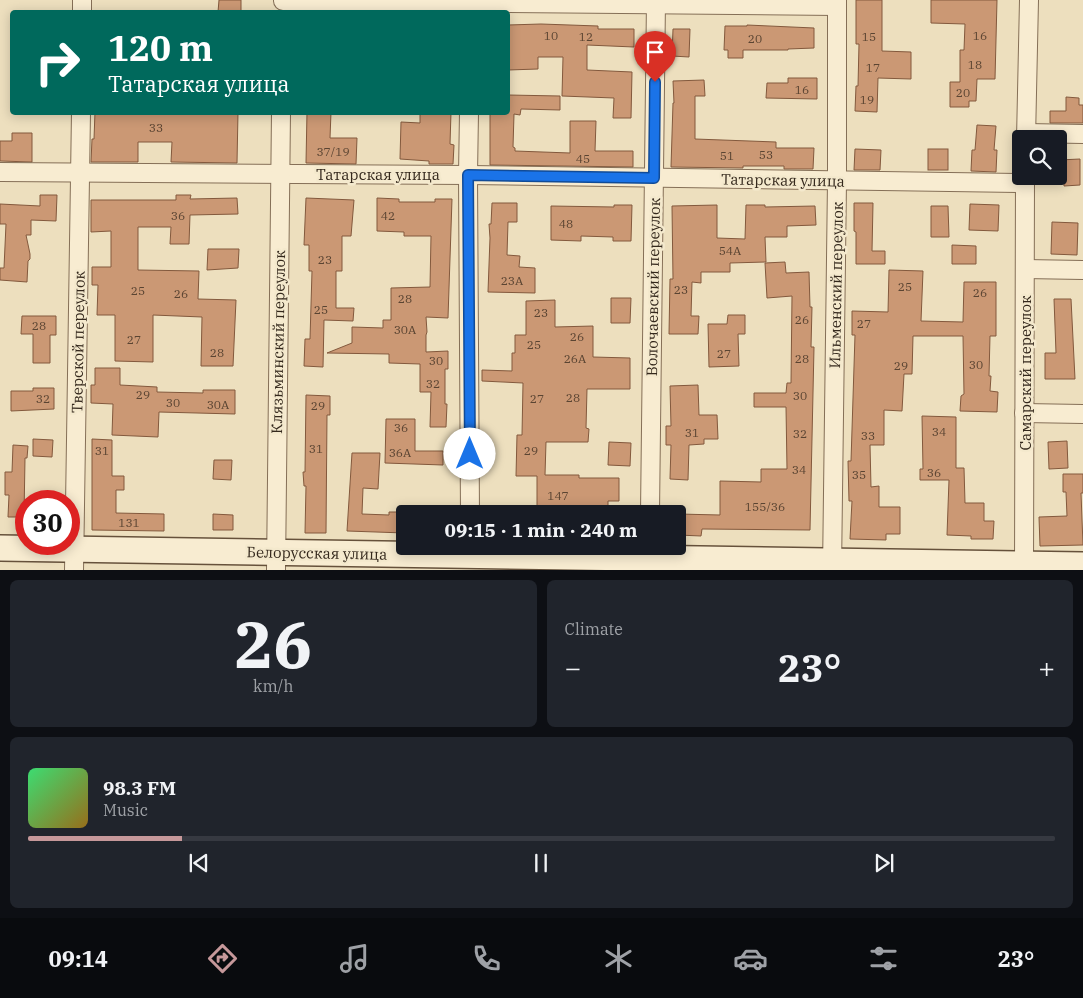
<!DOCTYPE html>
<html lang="en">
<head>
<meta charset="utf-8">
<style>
	body { margin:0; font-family:"IBM Plex Serif",serif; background:#20242c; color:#f1f3f6; height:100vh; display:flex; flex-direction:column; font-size:19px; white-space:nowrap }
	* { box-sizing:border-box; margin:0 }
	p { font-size:16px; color:#9ea1a6 }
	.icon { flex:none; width:28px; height:28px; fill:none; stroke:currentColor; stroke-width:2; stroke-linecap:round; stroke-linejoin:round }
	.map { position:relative; height:570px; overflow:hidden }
	.panel { display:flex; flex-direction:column; gap:10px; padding:10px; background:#0d0f14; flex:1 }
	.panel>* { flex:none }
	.hud { position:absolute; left:10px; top:10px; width:500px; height:105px; border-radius:5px; box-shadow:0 2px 12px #0003; background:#00695c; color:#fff; overflow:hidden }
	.fabs { position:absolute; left:1012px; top:130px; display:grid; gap:10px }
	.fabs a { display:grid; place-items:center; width:55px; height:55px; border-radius:5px; background:#171b24; box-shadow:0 2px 12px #0003; font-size:25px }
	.speed { position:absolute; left:15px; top:490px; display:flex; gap:10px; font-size:25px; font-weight:700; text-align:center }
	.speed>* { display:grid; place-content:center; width:65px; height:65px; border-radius:50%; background:#171b24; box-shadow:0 2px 12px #0003; line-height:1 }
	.speed .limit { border:8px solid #d22; background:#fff; color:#111 }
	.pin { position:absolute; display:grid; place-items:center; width:42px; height:42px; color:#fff; margin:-51px -21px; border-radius:50% 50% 50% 0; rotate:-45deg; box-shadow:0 0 5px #0007 }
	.pin .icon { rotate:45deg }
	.me { position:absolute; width:55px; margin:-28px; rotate:0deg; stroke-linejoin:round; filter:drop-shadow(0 0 4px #0008) }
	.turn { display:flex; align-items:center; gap:18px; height:105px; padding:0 15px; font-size:22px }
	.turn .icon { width:65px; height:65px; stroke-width:2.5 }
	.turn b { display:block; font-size:35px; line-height:42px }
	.big { font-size:38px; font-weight:800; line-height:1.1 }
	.panel .tile { flex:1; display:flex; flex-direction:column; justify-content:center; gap:8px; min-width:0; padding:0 18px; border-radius:8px; background:#20242c }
	.panel .dial { align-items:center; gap:0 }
	.dial b { font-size:65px; line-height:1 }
	.song { display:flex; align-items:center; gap:15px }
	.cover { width:60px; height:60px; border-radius:8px; background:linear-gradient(135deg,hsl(140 70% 55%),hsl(40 70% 35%)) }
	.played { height:5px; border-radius:2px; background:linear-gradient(90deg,#c6989a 15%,#363941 15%) }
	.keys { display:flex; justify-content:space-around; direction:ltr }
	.heat { display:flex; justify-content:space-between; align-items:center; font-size:28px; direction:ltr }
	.panel .tiles { flex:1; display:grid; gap:10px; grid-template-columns:1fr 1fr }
	.tile:last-child { grid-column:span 2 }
	.trip { position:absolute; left:396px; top:505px; width:290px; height:50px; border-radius:5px; background:#171b24; box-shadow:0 2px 12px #0003; font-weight:800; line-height:50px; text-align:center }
	.tab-bar { display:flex; height:80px; justify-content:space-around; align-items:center; background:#090b0e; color:#9ea1a6 }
	.tab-bar .icon { width:35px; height:35px }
	.tab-bar .current { color:#c6989a }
	.tab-bar b { font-size:22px; color:#f1f3f6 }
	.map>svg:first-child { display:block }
	.building { fill:#cb9874; stroke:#83593d }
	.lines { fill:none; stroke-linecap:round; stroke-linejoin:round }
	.minor-casing { stroke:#856f57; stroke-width:20 }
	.secondary-casing { stroke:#66513b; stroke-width:28 }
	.minor { stroke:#f8ecd1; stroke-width:18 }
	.secondary { stroke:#f8ecd1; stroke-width:25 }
	.route-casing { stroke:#114b97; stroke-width:12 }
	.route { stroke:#1a73e8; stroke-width:9 }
	.labels { text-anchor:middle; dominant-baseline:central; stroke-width:5; stroke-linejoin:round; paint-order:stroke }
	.number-label { font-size:12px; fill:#5a4432 }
	.street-label { font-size:15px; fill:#34281c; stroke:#f4e9cd }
</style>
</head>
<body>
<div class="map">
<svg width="1083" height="571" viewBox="0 0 1083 571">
	<rect width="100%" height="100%" fill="#eddfbe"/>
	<!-- building -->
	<g class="building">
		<path d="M219 0H241V12H218Z"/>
		<path d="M856 0H882V51L911 52V79L878 78 877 112 855 111 856 86H858L859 44H856Z"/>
		<path d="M931 0H997L995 79H977L976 101H969V107H950V82H960V50H964L965 24 931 23Z"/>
		<path d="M541 24 598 26V29H634V47L587 45V70L632 72 631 118H613L614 98 562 96 563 57H538V69L508 70V25Z"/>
		<path d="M747 25 814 28V48L788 49V50H743V58H728V50H724L725 26H747Z"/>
		<path d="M673 29H690L689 57 672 56Z"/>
		<path d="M788 78H817V99L766 98 767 83H788Z"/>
		<path d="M704 80 705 96H695V139L776 142V148H814L813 169H784V166H743V168L671 167 673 103H674L673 81Z"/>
		<path d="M508 95 560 96V110L521 109 520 115 514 114 513 147 515 148V151L570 153V121H596L595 151H633V167L490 165V112H508Z"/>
		<path d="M1066 97 1079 98V105H1083V123H1050V111H1066Z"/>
		<path d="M95 112H238L237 163 171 162 172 142H138V162H91L92 139H94Z"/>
		<path d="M307 112H331L330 138H357L356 164 306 163Z"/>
		<path d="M420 112H451L450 144 454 145 453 164H429V161L400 159 401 122 420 123Z"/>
		<path d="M977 125 996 126 994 150H997L996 172 971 171 972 150H975Z"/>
		<path d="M12 133H32V162L0 161V141H12Z"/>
		<path d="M855 149 881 150 880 170H854Z"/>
		<rect x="928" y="149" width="20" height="21"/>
		<path d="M1080 159V185L1064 186V178H1059V160Z"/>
		<path d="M40 195H57L56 221 31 220V235H26L30 254V259L28 261 27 282 0 280V268H4L6 224H0V204L40 206Z"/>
		<path d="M176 195H191L190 199 237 198 238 214 190 215 189 244H170L171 227H138V270L199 271 198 299 236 300 233 366H201L202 317 153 315V362L115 361V315H97L98 285H92V267H111V231L91 232V200H176Z"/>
		<path d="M306 198 354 200 351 236H342V271H336V308H354L353 321 324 320 323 367 304 366 305 339H310L312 271H309V245H304Z"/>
		<path d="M377 198 399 199V202H435V199H452L448 318 426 317 427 332 426 335V352L448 351V369H445V404H447L446 427H430L431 392H420V364L389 363V354L327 353 352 343V327L383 328V320H391V288L430 287 431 236H404V232L377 231Z"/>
		<path d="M492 203H517V222H508L507 255 520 256 519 267 535 268V293L488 292 490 238 489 224H491Z"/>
		<path d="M854 203H873L872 251H885V264H856V232L854 231Z"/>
		<path d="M970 204 999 205 998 231 969 230Z"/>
		<path d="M614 205H632L631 241H613V237L581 236V241L551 240V206L614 207Z"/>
		<path d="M717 205V238L745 239 746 205H765V207L815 206 816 225 787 226V237H765L766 262 730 263V272H701V283L692 282 691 316H699L698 334H669L670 279H673L672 206Z"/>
		<path d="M931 206H948L949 237H931Z"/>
		<path d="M1052 222 1078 223 1077 255 1051 254Z"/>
		<path d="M952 245 976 246V264H952Z"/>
		<path d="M208 249H239L238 268 207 270Z"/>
		<path d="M785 262 786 273 809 272 810 307H812L811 347H814L810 530 702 529 701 536 678 535V514L720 515V481L761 482V469H787L786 407H754V393H786L787 383H791L792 296 767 298 765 263Z"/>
		<path d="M889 270 923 271 921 321 963 322 964 282H996V336H990L989 376H991L990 391 998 392 997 412 960 411 961 396 964 394 963 336H913L912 374H904L902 411 884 410V445H870L871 487 879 486V507H900V534H886V540L850 539 852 501H849L848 461H851L855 335H852V311L888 312Z"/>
		<path d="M611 298H631L630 323H611Z"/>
		<path d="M1054 299H1071L1075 379H1045V353H1056Z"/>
		<path d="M555 300V327L593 326V357L630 358V389H587L586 428 589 429 588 442H546L545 475H579V478H619V501H608V511H578V514H537V476H516L517 435H522L523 383 482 381V370L512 371V353H515V335H526V301Z"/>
		<path d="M728 315H745V334H738L739 366 709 367 708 324H727Z"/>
		<path d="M22 316H56V335H50V363H33V334H21Z"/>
		<path d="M95 368H120V385L157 387V392L203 393V390H235V414L159 412 158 437 112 435 113 404 91 403V385H95Z"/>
		<path d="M698 385 699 415H717L718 439H704V444L689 445 688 480 670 479 671 445H666V426H671L670 386Z"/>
		<path d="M33 388H54V409L11 411V391H33Z"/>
		<path d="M306 395 330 396V415H327L326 533H305L306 486H304L303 472H305Z"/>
		<path d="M922 416 956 417V468H964L965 503H984V521H994L993 539H971V536L947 535 949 480H920V469H923Z"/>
		<path d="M386 419H415V451H443V465L385 463Z"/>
		<path d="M33 439 53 440 52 457 33 456Z"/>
		<path d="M92 439 112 440V476H124V490H116V513L164 514V531L92 530Z"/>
		<path d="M1067 441 1068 468 1049 469 1048 442Z"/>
		<path d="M609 442 631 443 630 466 608 465Z"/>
		<path d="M13 445 28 446 27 458H25L24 517H8L9 495H5V472H12Z"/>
		<path d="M352 453H380L378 489 363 488 362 514 389 515V512H405V533L347 531Z"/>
		<path d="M214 460H232L231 480 213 479Z"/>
		<path d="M1063 474H1083V493H1081L1083 545 1040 546 1039 517 1067 516 1066 492H1063Z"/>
		<path d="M213 514 233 515V530H213Z"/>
	</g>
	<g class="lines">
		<!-- minor casing -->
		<g class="minor-casing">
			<g id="minor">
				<path d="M283 1 837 6"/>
				<path d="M82 12V0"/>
				<path d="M469 112 468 175 470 514"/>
				<path d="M1026 133 1083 134"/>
				<path d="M1026 139 1029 0"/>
				<path d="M0 172 468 175 1025 183"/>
				<path d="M1025 269 1083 270"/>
				<path d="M1024 413 1083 414"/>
				<path d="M650 514 656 0"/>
				<path d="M74 571 81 112"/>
				<path d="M276 571 281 112"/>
				<path d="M832 571 837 181V0"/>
				<path d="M1024 571 1025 176"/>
			</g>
		</g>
		<!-- secondary casing -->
		<g class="secondary-casing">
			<path id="secondary" d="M0 548 1083 565"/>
		</g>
		<!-- minor -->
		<use href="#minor" class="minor"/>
		<!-- secondary -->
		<use href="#secondary" class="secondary"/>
	</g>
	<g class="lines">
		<!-- route casing -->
		<g class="route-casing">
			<path id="route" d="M470 454 468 175 654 178 655 82"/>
		</g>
		<!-- route -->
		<use href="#route" class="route"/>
	</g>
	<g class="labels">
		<!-- number labels -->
		<g class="number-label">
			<text x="551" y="35">10</text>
			<text x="980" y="35">16</text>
			<text x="586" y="36">12</text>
			<text x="869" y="36">15</text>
			<text x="755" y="38">20</text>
			<text x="975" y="64">18</text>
			<text x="873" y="67">17</text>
			<text x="802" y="89">16</text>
			<text x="963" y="92">20</text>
			<text x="867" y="99">19</text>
			<text x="156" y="127">33</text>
			<text x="333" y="151">37/19</text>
			<text x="766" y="154">53</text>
			<text x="727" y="155">51</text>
			<text x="583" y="158">45</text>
			<text x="178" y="215">36</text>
			<text x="388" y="215">42</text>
			<text x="566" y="223">48</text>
			<text x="730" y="250">54А</text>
			<text x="325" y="259">23</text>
			<text x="512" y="280">23А</text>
			<text x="905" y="286">25</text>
			<text x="681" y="289">23</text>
			<text x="138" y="290">25</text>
			<text x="980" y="292">26</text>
			<text x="181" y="293">26</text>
			<text x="405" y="298">28</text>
			<text x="321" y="309">25</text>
			<text x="541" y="312">23</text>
			<text x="802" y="319">26</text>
			<text x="864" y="323">27</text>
			<text x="39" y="325">28</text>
			<text x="405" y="329">30А</text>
			<text x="577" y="336">26</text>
			<text x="134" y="339">27</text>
			<text x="534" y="344">25</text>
			<text x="217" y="352">28</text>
			<text x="724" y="353">27</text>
			<text x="575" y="358">26А</text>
			<text x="802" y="358">28</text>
			<text x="436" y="360">30</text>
			<text x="976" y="364">30</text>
			<text x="901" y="365">29</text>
			<text x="433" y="383">32</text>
			<text x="143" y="394">29</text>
			<text x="800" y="395">30</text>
			<text x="573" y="397">28</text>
			<text x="43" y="398">32</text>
			<text x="537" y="398">27</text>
			<text x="173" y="402">30</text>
			<text x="218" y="404">30А</text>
			<text x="318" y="405">29</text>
			<text x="401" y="427">36</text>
			<text x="939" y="431">34</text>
			<text x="692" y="432">31</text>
			<text x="800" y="433">32</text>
			<text x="868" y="435">33</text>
			<text x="316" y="448">31</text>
			<text x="102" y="450">31</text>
			<text x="531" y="450">29</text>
			<text x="400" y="452">36А</text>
			<text x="799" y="469">34</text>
			<text x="934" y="472">36</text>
			<text x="859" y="474">35</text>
			<text x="558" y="495">147</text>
			<text x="765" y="506">155/36</text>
			<text x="129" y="522">131</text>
		</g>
		<!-- street labels -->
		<g class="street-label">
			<text x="378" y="174">Татарская улица</text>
			<text transform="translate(783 180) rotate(1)">Татарская улица</text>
			<text transform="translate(836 285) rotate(-89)">Ильменский переулок</text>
			<text transform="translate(653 287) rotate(-89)">Волочаевский переулок</text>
			<text transform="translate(78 342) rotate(-89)">Тверской переулок</text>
			<text transform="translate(278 342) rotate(-89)">Клязьминский переулок</text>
			<text transform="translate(1025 373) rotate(-90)">Самарский переулок</text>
			<text transform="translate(317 553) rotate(1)">Белорусская улица</text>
		</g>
	</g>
</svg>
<div class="fabs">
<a><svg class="icon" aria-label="search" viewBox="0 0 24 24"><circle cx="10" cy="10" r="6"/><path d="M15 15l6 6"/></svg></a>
</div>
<div class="speed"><div class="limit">30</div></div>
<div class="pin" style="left:655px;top:82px;background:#d93025"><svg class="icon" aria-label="arrive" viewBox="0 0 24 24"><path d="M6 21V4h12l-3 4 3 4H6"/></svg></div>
<svg class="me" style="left:470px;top:454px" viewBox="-20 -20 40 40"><circle r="19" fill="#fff"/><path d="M0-13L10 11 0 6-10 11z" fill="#1a73e8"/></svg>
<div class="trip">09:15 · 1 min · 240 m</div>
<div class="hud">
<div class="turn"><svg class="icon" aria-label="right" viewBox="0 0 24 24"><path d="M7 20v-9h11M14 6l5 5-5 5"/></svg><div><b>120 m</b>Татарская улица</div></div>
</div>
</div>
<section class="panel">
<div class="tiles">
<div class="tile dial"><b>26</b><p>km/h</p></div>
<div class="tile"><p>Climate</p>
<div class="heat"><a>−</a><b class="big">23°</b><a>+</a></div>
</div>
<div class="tile">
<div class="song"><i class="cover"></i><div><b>98.3 FM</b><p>Music</p></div></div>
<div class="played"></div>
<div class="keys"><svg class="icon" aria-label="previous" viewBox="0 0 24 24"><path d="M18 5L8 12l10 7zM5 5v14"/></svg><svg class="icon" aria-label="pause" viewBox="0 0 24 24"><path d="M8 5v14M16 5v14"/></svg><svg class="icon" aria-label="next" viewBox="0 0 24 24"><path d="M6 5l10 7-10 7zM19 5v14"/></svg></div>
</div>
</div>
</section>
<nav class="tab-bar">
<b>09:14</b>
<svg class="icon current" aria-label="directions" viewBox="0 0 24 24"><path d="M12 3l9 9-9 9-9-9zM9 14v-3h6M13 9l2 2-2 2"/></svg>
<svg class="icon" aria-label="music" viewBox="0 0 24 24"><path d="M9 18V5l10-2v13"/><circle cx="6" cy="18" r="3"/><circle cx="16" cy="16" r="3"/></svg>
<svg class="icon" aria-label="phone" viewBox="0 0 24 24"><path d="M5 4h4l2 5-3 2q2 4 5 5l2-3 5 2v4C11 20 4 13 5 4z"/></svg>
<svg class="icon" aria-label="climate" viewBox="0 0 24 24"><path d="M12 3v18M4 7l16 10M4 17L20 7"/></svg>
<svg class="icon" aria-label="car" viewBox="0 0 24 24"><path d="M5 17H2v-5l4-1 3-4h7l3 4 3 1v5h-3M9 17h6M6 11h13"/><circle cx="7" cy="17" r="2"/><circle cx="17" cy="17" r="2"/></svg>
<svg class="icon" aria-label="filters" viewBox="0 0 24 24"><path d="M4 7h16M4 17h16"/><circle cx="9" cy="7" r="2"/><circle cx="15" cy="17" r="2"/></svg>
<b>23°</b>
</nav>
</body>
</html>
